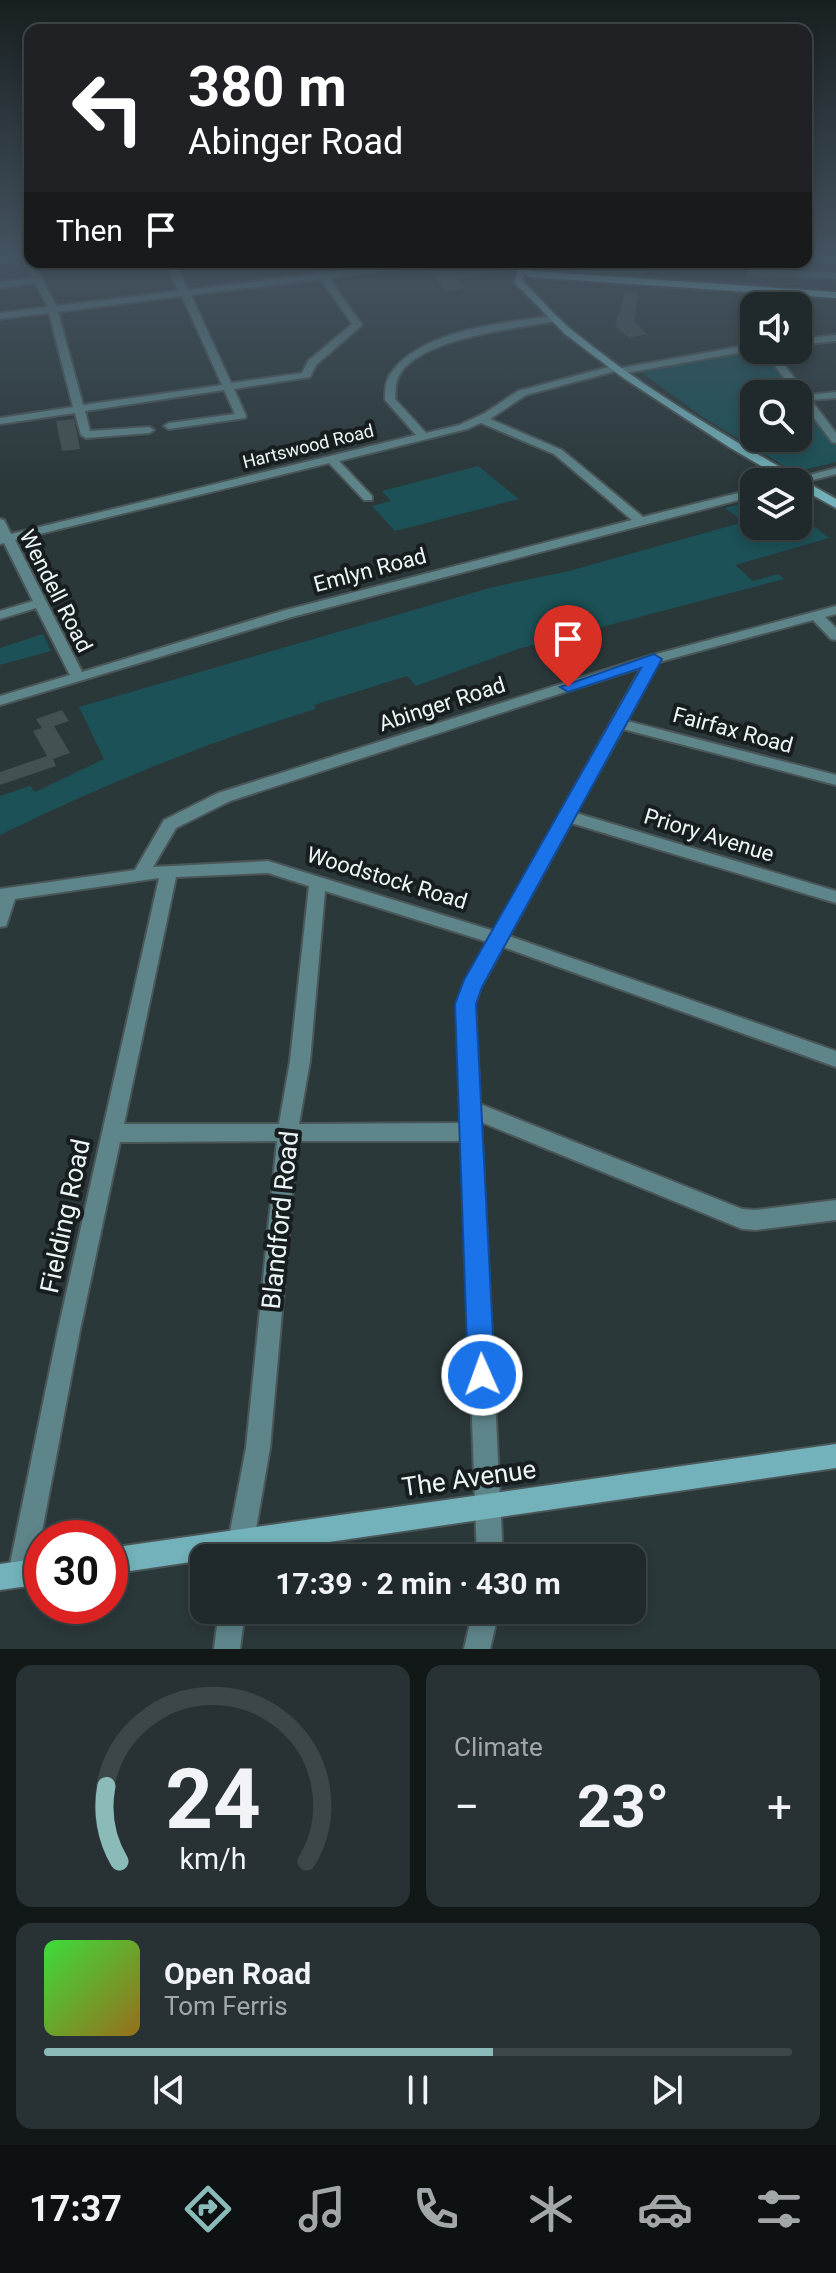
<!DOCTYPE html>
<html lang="en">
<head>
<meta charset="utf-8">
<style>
	body { margin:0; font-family:Roboto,sans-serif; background:#283234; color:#f1f3f6; height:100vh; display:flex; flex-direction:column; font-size:30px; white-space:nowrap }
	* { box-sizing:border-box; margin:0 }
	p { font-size:26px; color:#a2a7a9 }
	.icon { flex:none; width:44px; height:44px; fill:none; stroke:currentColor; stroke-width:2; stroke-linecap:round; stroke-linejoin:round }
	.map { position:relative; height:1649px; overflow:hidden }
	.panel { display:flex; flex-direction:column; gap:16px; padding:16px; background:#121718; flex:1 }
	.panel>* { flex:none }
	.banner { position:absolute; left:24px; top:24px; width:788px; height:244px; border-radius:16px; box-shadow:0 4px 12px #0003,0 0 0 2px #3d4648; background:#202124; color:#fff; overflow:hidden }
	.tools { position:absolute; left:740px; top:292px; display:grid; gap:16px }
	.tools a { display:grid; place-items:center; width:72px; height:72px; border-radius:16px; background:#202a2c; box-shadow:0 4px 12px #0003,0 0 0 2px #3d4648; font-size:40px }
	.speed { position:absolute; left:24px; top:1520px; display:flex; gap:16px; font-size:40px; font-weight:700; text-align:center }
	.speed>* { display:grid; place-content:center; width:104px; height:104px; border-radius:50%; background:#202a2c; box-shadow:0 4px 12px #0003,0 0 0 2px #3d4648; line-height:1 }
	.speed .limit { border:12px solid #d22; background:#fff; color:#111 }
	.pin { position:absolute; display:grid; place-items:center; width:68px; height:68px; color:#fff; margin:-82px -34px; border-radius:50% 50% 50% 0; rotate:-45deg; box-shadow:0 0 8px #0007 }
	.pin .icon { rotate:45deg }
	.me { position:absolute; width:88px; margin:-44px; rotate:358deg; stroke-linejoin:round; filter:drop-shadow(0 0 6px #0008) }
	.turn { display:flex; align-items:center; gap:28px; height:168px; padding:0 32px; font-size:36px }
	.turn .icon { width:104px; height:104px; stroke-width:2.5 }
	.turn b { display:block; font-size:56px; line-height:68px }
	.then { display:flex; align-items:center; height:76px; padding:0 32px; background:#0003; gap:16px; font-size:30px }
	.big { font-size:60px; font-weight:700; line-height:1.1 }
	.panel .card { flex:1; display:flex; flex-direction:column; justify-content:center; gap:12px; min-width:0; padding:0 28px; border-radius:16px; background:#283234 }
	.panel .dial { align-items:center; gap:0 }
	.dial svg { height:208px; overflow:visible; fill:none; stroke:#3d4648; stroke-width:7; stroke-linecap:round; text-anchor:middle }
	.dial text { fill:#f1f3f6; stroke:none }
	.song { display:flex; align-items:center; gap:24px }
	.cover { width:96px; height:96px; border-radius:12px; background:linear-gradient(135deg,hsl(120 70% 55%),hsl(40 70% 35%)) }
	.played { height:8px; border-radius:4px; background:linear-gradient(90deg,#8bbbb9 60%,#3d4648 60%) }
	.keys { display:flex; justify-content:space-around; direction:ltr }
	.heat { display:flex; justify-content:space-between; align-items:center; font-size:44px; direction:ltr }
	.panel .tiles { flex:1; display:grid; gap:16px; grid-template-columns:1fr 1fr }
	.card:last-child { grid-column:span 2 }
	.trip { position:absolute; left:190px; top:1544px; width:456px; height:80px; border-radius:16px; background:#202a2c; box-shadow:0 4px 12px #0003,0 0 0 2px #3d4648; font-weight:700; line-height:80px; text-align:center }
	.tabs { display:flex; height:128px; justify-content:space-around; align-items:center; background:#0d1112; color:#a2a7a9 }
	.tabs .icon { width:56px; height:56px }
	.tabs .selected { color:#8bbbb9 }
	.tabs b { font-size:36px; color:#f1f3f6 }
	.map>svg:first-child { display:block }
	.green { fill:#1c5157 }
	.building { fill:#435152 }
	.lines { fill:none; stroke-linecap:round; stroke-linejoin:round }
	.street-casing { stroke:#4a5658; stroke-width:4 }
	.secondary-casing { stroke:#4a5658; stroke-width:4 }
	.primary-casing { stroke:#4a5658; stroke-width:4 }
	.street { fill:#5e858a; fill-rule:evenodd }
	.secondary { fill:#73b2ba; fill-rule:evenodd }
	.primary { fill:#81d5df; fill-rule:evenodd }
	.route { fill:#1a73e8; stroke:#114b97; stroke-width:2 }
	.labels { text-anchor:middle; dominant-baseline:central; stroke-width:8; stroke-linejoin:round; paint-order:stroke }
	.far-street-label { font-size:18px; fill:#edf6f6; stroke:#181e1f }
	.street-label { font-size:22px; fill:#edf6f6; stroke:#181e1f }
	.near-street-label { font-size:26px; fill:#edf6f6; stroke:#181e1f }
</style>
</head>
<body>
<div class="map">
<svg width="836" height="1649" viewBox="0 0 836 1649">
	<rect width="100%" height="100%" fill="#2b383a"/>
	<!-- green -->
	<g class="green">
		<path d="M531 262 586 267 630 262 634 266 652 267 643 276 565 270Z"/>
		<path d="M754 350H764L797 394H754V438H798V395L836 446V462L794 472 704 418 638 370Z"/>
		<path d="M478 466 519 499 395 531 372 506 391 501 382 491Z"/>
		<path d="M754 500V526H798V514L829 538 735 565 753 581 778 574 784 579 518 649 416 686 407 676 314 705 316 709C206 742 103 785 0 835V796L30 786 35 792 104 759 79 707 493 587 569 571 744 522 725 508Z"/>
		<path d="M43 634 51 651 0 665V648Z"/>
	</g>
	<!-- building -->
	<g class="building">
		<path d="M490 262 499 273 456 279 466 288 446 292 428 267Z"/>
		<path d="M625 292 639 293 634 321 647 334 629 338 615 326Z"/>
		<path d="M74 419 80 449 62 451 56 421Z"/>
		<path d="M62 710 69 721 54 726 70 753 53 759 56 766 0 785V772L47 756 33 731 42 728 36 719Z"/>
	</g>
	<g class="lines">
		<!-- street casing -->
		<g class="street-casing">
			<g id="street">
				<path d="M22 256H30V262H33L56 306 178 291 167 262H175L188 290 414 262H439L329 278 362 325 316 365 310 377 234 389 246 416 245 418 169 429 164 426 169 423 235 414 224 390 85 411 90 431 149 427 154 430 149 433 86 438 81 435 75 413 0 424V418L73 407 49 313 0 319V313L48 307 35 283 0 288V282L33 278ZM321 279 352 324 308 361 302 373 231 383 191 295ZM182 296 222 385 83 405 58 312Z"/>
				<path d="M751 269 836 273V279L748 274 747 272Z"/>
				<path d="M554 316 557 317V321C520 328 410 338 397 381 395 386 396 394 395 399L426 433 459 425 485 413 518 391 616 365 621 368 754 344V350L621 374 616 371 526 395 490 419 562 450 643 517 754 489V496L292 617 0 705V696L70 675 36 608 0 619V611L33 601 4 543 0 544V519L4 520 11 534 416 435 385 400C385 392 385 383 389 376 417 330 506 322 554 316ZM481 423 554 454 632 520 282 611 82 672 15 540 329 463 364 500H372V496L339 461 467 429Z"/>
				<path d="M836 335V341L798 345V339Z"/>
				<path d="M763 350H773L807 395 836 392V398L811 400 836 433V443L832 442Z"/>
				<path d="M836 468V474L798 484 784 482Z"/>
				<path d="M836 606V614L825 617 836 628V640L831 639 813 620 659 662 627 721 836 775V785L623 729 576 813 836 891V903L571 823 509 936 836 1051V1067L503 947 481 987 475 1004 480 1104 742 1209 756 1210 836 1200V1220L756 1230 742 1229 481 1122 503 1558H477L462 1141H297L270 1448 251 1558H225L246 1448 277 1141 120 1142 80 1330 34 1574 30 1583 21 1587 12 1583 8 1574 58 1330 159 878 15 899 6 926 0 927V889L135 870 164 820 218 793 649 656ZM642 667 494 931 268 861 153 867 176 828 230 801ZM268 873 309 886 290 1061 279 1124H124L176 877ZM325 891 488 942 463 986 457 1004 461 1123 299 1124 310 1061Z"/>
				<path d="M219 1610H245L240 1649H214Z"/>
				<path d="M473 1610H499L490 1649H464Z"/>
			</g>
		</g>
		<!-- secondary casing -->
		<g class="secondary-casing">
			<g id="secondary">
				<path d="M519 268 526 270 522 280C539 297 555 316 573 331 654 397 746 448 836 499V508L798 487V482H789L729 447 622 377 565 334 514 282Z"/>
				<path d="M836 1444V1468L219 1558H204V1560L110 1574V1548Z"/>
				<path d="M42 1558V1584L0 1590V1564Z"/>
			</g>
		</g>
		<!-- primary casing -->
		<g class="primary-casing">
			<path id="primary" d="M503 262H516L532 271 836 292V298L530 277Z"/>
		</g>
		<!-- street -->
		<use href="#street" class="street"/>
		<!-- secondary -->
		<use href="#secondary" class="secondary"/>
		<!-- primary -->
		<use href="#primary" class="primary"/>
	</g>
	<!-- sky -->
	<linearGradient id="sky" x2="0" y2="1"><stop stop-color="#181f20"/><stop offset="0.53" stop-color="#445360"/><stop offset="1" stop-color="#445360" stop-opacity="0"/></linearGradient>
	<rect width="836" height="486" fill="url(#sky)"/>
	<!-- route -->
	<path class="route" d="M654 654 662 659 482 987 476 1004 495 1375 491 1385 482 1388 472 1385 468 1375 455 1004 464 980 641 668 568 692 560 687Z"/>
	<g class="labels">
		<!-- far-street labels -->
		<g class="far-street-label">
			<text transform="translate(308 446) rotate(-14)">Hartswood Road</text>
		</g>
		<!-- street labels -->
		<g class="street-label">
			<text transform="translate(370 570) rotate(-15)">Emlyn Road</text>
			<text transform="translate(56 591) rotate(63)">Wendell Road</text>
			<text transform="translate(442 704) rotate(-18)">Abinger Road</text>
			<text transform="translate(733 730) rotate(15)">Fairfax Road</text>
			<text transform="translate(709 835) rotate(17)">Priory Avenue</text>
			<text transform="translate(387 878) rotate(17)">Woodstock Road</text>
		</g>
		<!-- near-street labels -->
		<g class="near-street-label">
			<text transform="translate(65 1216) rotate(-78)">Fielding Road</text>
			<text transform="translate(280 1220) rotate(-84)">Blandford Road</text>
			<text transform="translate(469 1478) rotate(-8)">The Avenue</text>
		</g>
	</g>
</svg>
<div class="tools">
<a><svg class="icon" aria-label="sound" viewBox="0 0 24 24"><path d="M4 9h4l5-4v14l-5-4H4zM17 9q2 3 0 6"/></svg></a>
<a><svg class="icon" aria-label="search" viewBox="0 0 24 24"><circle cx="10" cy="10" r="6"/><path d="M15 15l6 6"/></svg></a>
<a><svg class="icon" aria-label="layers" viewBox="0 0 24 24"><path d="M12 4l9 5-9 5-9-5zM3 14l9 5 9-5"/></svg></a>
</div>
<div class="speed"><div class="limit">30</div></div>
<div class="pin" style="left:568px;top:687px;background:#d93025"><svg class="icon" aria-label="arrive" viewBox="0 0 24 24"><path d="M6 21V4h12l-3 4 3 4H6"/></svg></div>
<svg class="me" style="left:482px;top:1375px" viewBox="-20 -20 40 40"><circle r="17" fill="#1a73e8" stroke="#fff" stroke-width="3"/><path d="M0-11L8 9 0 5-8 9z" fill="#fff"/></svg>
<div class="trip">17:39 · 2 min · 430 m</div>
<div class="banner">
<div class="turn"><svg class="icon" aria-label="left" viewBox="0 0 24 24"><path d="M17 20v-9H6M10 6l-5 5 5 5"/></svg><div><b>380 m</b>Abinger Road</div></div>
<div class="then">Then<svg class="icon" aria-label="arrive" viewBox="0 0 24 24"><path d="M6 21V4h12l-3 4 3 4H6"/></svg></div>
</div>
</div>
<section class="panel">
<div class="tiles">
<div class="card dial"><svg viewBox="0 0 100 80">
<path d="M14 69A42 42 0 1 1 86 69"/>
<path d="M14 69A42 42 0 0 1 9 40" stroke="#8bbbb9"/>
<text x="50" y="56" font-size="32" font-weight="700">24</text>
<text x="50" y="72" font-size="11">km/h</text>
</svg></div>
<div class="card"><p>Climate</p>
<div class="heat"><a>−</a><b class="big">23°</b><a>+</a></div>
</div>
<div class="card">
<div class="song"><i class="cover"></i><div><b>Open Road</b><p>Tom Ferris</p></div></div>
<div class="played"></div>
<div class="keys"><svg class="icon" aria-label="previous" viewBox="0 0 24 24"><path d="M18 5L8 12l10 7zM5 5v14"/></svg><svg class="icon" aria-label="pause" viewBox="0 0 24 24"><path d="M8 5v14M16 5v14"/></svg><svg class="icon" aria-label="next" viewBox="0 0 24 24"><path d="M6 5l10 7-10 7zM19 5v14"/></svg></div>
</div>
</div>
</section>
<nav class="tabs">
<b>17:37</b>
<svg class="icon selected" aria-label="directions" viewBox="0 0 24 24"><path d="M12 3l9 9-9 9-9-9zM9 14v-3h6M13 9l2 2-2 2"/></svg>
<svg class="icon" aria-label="music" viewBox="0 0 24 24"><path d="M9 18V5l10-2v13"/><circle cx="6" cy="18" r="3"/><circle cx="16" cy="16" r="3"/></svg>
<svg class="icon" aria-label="phone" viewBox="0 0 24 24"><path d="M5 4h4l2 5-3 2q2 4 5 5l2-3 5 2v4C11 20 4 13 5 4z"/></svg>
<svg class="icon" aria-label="climate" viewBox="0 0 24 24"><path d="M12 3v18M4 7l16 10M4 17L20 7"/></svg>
<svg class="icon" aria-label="car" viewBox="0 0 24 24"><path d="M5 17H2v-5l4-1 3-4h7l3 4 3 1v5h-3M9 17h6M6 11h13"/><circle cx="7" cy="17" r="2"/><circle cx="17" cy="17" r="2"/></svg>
<svg class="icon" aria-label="filters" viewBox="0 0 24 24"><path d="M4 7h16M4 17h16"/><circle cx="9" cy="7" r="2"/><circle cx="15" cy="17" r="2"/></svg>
</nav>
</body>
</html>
